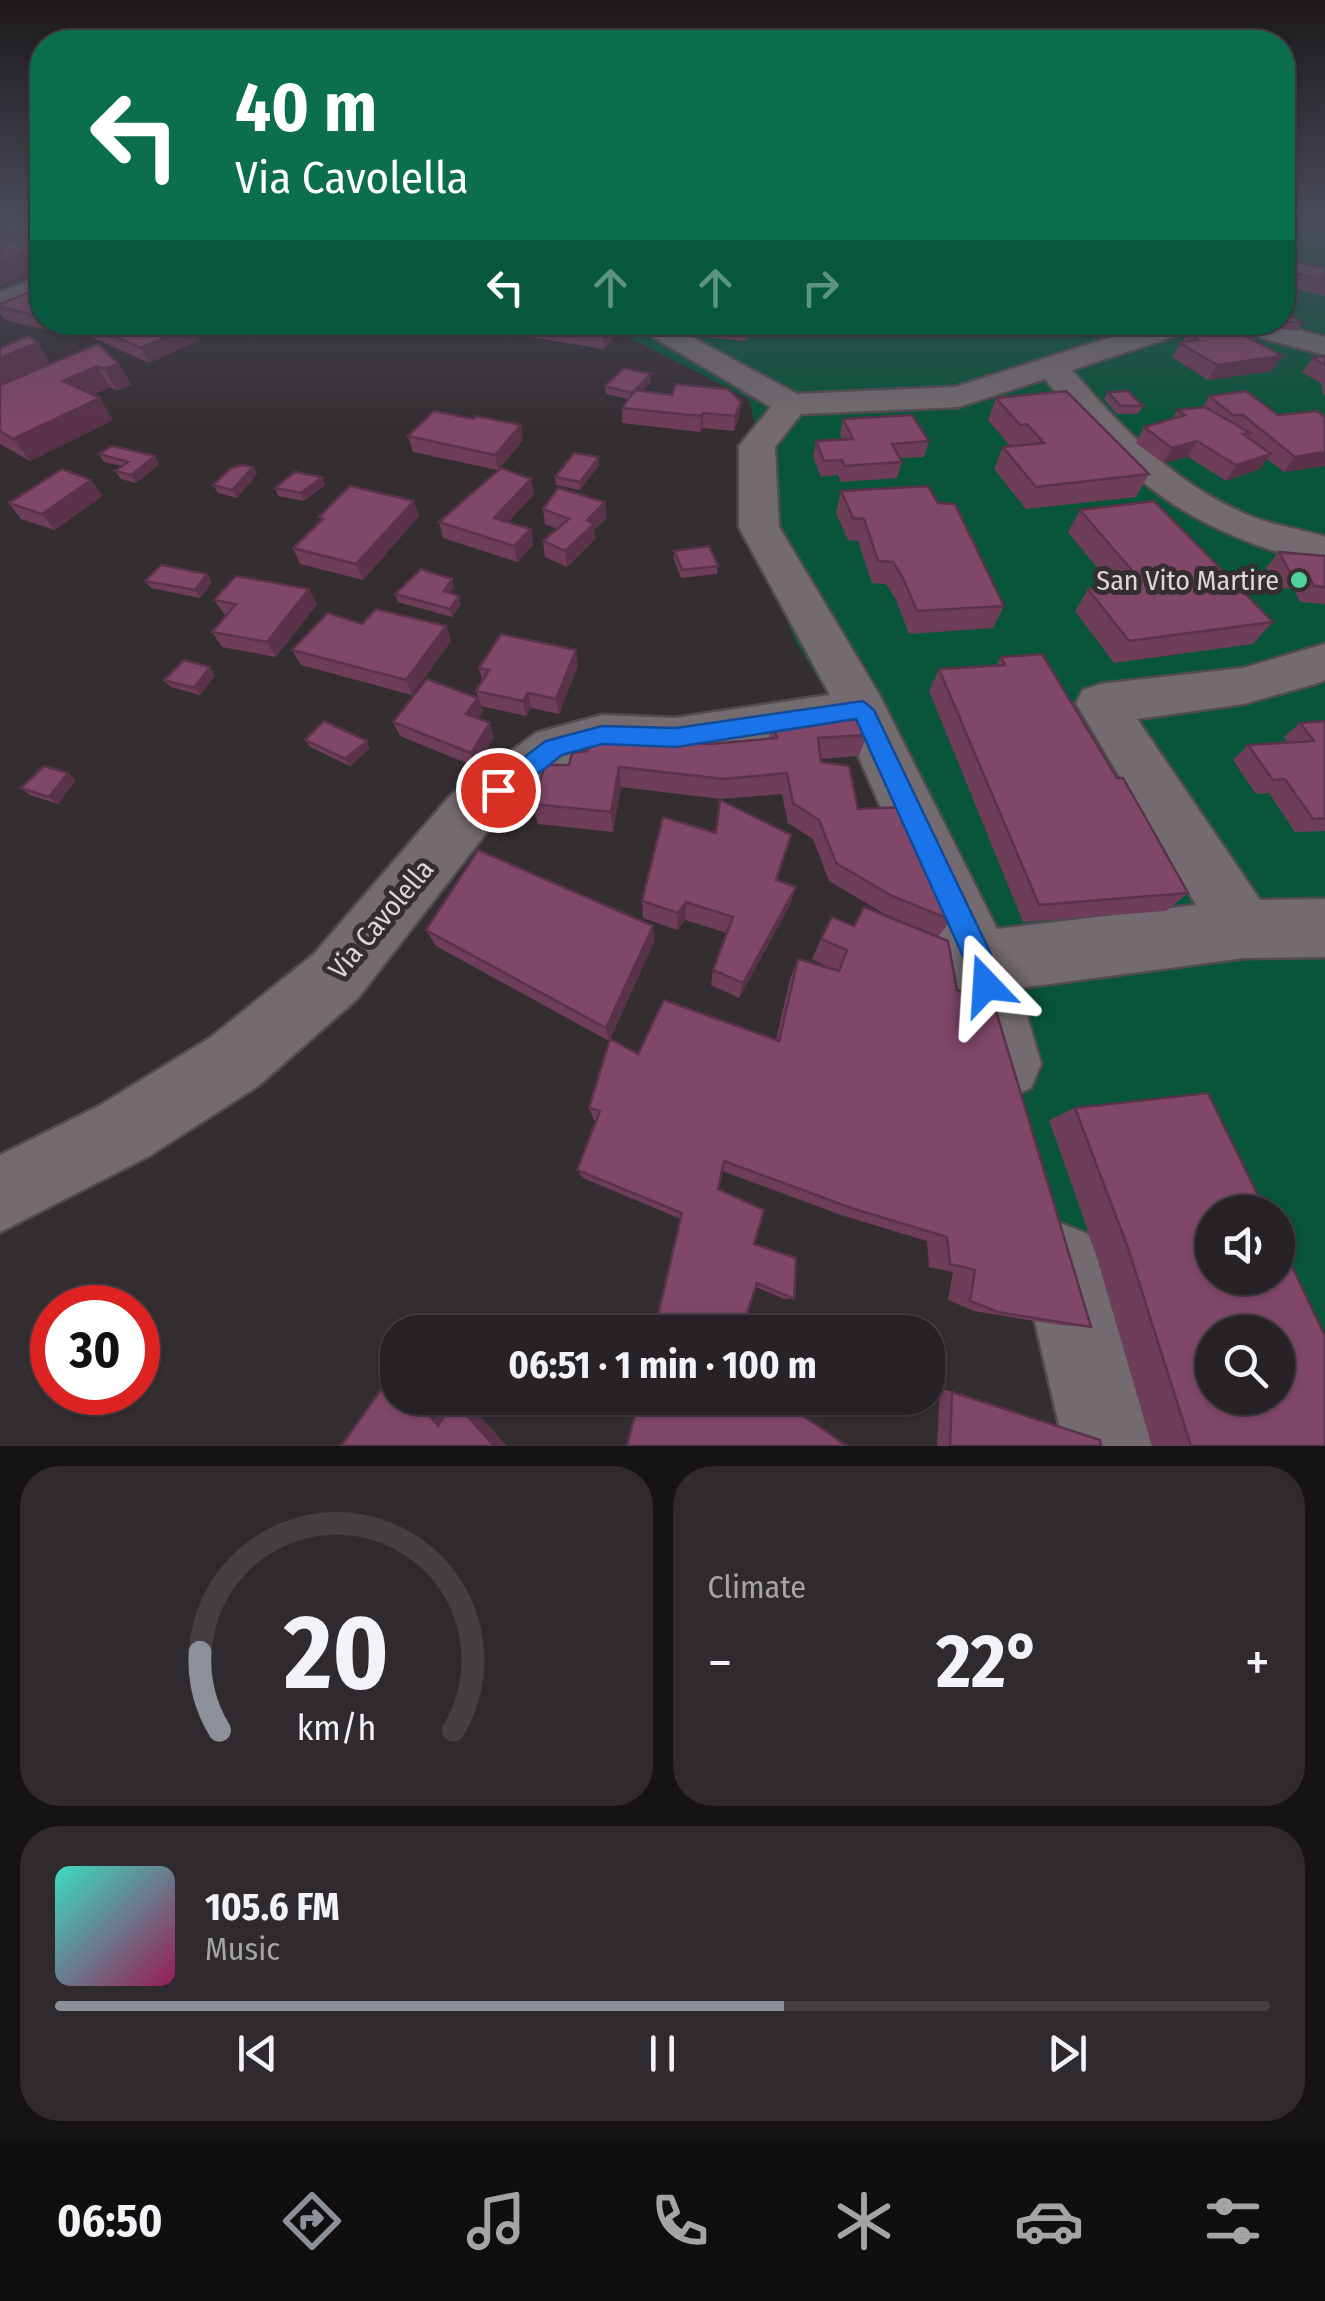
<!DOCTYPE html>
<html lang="en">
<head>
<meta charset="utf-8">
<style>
	body { margin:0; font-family:"Fira Sans Condensed",sans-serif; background:#2f2a2d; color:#f1f3f6; height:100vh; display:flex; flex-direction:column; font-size:38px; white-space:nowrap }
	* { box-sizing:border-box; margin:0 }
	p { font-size:32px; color:#a4a4a7 }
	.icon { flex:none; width:55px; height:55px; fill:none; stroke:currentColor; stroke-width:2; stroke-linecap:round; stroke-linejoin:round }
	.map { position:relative; height:1446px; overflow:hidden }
	.side { display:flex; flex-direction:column; gap:20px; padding:20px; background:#151314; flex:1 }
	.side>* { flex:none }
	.guide { position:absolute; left:30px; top:30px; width:1265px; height:305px; border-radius:40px; box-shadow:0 2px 8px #0004,0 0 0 2px #433f42; background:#0b6e4f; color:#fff; overflow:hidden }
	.buttons { position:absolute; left:1195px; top:1195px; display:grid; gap:20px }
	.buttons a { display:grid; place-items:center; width:100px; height:100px; border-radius:50%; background:#272225; box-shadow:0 2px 8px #0004,0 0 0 2px #433f42; font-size:50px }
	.speed { position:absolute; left:30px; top:1285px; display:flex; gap:20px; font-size:50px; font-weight:700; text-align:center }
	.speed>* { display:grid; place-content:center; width:130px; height:130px; border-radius:50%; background:#272225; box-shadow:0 2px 8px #0004,0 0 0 2px #433f42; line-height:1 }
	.speed .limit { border:15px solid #d22; background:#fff; color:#111 }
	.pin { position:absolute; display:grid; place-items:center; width:85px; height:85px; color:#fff; margin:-42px; border:5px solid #fff; border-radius:50%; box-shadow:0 2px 10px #0007 }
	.me { position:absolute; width:110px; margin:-55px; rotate:340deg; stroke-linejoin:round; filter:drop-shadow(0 0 8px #0008) }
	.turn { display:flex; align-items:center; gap:35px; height:210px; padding:0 40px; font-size:45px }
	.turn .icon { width:130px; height:130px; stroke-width:2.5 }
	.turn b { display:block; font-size:70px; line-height:85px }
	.lanes { display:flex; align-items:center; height:95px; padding:0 40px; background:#0003; justify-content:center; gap:50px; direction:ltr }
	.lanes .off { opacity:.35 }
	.big { font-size:75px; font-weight:700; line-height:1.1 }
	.side .widget { flex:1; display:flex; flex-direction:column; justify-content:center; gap:15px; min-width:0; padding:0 35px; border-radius:40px; background:#2f2a2d }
	.side .dial { align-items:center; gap:0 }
	.dial svg { height:260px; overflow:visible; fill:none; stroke:#433f42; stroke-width:7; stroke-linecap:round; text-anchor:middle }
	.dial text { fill:#f1f3f6; stroke:none }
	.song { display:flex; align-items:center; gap:30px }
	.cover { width:120px; height:120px; border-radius:15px; background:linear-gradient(135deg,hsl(170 70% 55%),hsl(330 70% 35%)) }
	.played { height:10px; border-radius:5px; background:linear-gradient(90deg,#8c9099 60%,#433f42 60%) }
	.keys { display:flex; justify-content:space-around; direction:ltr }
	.heat { display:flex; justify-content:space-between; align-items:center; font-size:55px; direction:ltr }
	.side .tiles { flex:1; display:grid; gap:20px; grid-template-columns:1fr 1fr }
	.widget:last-child { grid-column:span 2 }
	.trip { position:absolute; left:380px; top:1315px; width:565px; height:100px; border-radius:40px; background:#272225; box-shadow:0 2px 8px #0004,0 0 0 2px #433f42; font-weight:700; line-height:100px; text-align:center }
	.tabs { display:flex; height:160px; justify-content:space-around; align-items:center; background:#100e0f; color:#a4a4a7 }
	.tabs .icon { width:70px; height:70px }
	.tabs .current { color:#8c9099 }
	.tabs b { font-size:45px; color:#f1f3f6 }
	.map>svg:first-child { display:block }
	.green { fill:#085539; fill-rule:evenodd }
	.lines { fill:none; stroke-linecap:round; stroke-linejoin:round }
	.minor-casing { stroke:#514c4f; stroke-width:5 }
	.minor { fill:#736b6f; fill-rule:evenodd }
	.wall { fill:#6e3d5a }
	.shaded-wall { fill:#5a324a }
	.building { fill:#804769; stroke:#5a324a; stroke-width:2.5; fill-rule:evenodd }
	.route { fill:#1a73e8; stroke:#114b97; stroke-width:2.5 }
	.poi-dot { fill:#4dd39a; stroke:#342e31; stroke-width:4 }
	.labels { text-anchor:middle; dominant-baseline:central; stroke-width:10; stroke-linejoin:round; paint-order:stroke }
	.poi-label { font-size:28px; fill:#dbd7d9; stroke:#342e31; text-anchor:end }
	.street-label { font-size:28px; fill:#dbd7d9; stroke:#342e31 }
</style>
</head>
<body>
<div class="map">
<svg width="1325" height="1446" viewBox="0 0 1325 1446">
	<rect width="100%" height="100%" fill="#342e31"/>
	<!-- green -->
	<path class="green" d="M1283 223H1325V1446H1088L947 948 849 730 794 639 756 540 740 458 755 424 749 399 601 323 1282 322ZM1212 1212H1278V1278H1212ZM1212 1332H1278V1398H1212Z"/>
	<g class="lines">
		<!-- minor casing -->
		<g class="minor-casing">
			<g id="minor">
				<path d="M42 276V294L0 310V292Z"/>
				<path d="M628 322H664L797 394 955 387 1159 322H1190L1184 333 1072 370C1122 429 1177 486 1250 516 1274 526 1301 529 1325 537V566C1189 530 1133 488 1045 379L958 407 801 414 775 447 779 527 880 696 997 929 1196 905 1076 703 1083 690 1100 684 1243 668 1325 644V680L1315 684 1243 704 1137 719 1260 900 1325 899V957L1244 958 1019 988 1041 1064 1031 1088 1007 1098 983 1088 973 1064 949 964 848 732 675 758 602 755 570 764 489 829 358 998 258 1086 149 1156 0 1232V1155L99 1106 210 1038 314 954 451 795 536 733 602 715 675 718 830 695 739 527V446L771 407Z"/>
				<path d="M1221 322H1270L1325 337V355L1225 328Z"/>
				<path d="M1060 1223 1088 1234 1099 1262 1152 1446H1064L1021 1262 1032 1234Z"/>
			</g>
		</g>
		<!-- minor -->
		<use href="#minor" class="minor"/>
	</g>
	<!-- wall -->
	<g class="wall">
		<path d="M42 223V253L36 252 42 263V268L0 287V227L36 226Z"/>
		<path d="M1282 259 1325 268V296L1282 285Z"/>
		<path d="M42 287V322H183L192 325 199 340 149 363 85 334 78 323 59 333 5 320 0 313V304Z"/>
		<path d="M1282 288 1295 302 1286 316 1282 315Z"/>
		<path d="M1282 316 1302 323 1297 331 1275 328 1265 322H1282Z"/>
		<path d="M503 322H613L614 336 604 349 505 333Z"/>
		<path d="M704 322H751L747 341 703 337Z"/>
		<path d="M1188 332 1272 371 1208 380 1172 357Z"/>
		<path d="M37 343 50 364 98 344 132 385 117 391 110 387 93 395 113 420 30 461 0 444V348Z"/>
		<path d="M1325 356V395H1323L1321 383 1302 372 1313 358Z"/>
		<path d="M651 382 642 391 741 402 739 417 734 431 703 428 700 432 622 423V408L628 399 606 394 605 386Z"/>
		<path d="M1246 391 1325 466 1284 472 1267 459 1260 469 1226 481 1188 457 1163 463 1136 443 1144 427 1172 419 1177 410 1203 407 1209 396Z"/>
		<path d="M1108 392 1143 406 1138 414H1117L1104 399Z"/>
		<path d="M996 398 1149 474 1136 497 1026 509 994 469 1003 447 1010 446 988 420Z"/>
		<path d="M843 419 929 441 924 457 900 458 902 462 897 478 841 482 838 475 821 477 813 457 816 441 842 440 840 434Z"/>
		<path d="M408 436 523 440 498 470 413 452Z"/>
		<path d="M99 454 159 464 136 483 121 479 115 471 122 466 104 462Z"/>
		<path d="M599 457V465L580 490 556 485 555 477Z"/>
		<path d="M253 467 257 474 237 498 218 493 213 485Z"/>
		<path d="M322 477 325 485 304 501 278 496 275 488Z"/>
		<path d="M91 480 102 496 55 530 21 519 9 503Z"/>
		<path d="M841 491 938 503 1004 606 993 628 909 634 896 600 886 584 872 583 858 541 848 540 836 513Z"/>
		<path d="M534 494 508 522 531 529 533 545 517 562 443 538 439 522Z"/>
		<path d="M543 509 607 518 594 530 595 539 567 567 545 557 543 541 557 529 545 524Z"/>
		<path d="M1080 510 1273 622 1253 644 1114 663 1075 611 1088 589 1112 586 1068 532Z"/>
		<path d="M419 516 363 580 300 564 293 548 321 521 319 517Z"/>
		<path d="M674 551 718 566 717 574 681 578 674 559Z"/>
		<path d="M1279 552 1325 556V604L1300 602 1293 589 1277 587 1266 568Z"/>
		<path d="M207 574 212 582 200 598 151 588 145 581Z"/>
		<path d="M454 587 450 593 461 604 452 617 398 602 395 594Z"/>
		<path d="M214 600 317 604 276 657 222 647 212 632 226 616Z"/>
		<path d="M362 624 446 626 451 641 412 695 301 665 292 650Z"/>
		<path d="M1001 657 1117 778 1188 893 1166 911 1023 922 929 691 939 669 996 666Z"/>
		<path d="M578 665 559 714 531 708 526 716 481 706 476 691 482 680 479 668Z"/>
		<path d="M215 675 200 695 171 687 164 680Z"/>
		<path d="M478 698 483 712 478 719 494 737 476 767 400 736 393 722Z"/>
		<path d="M772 720 867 735 859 756 820 759 821 762 951 920 938 937 883 913 829 881 813 839 788 823 782 794 721 799 621 787 613 832 538 824 533 804 569 765 710 744 769 738Z"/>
		<path d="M1325 721V831L1295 832 1269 793 1256 794 1233 760 1248 745 1288 743 1284 737 1300 723Z"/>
		<path d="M305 740 370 748 350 766 310 747Z"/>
		<path d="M76 780 58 804 30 795 21 788Z"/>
		<path d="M716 833 791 835 777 880 790 905 739 998 711 985 713 970 727 933 685 920 677 930 643 918 642 901Z"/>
		<path d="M653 926 654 942 610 1039 638 1054 776 1040 790 979 798 959 836 971 812 959 821 939 957 990 1091 1327 1059 1325 974 1311 948 1300 953 1272 929 1267 927 1241 841 1215 722 1171 718 1189 754 1244 794 1299H784L756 1287 681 1219 583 1178 577 1170 596 1121 594 1120 589 1108 609 1041 436 946 426 930Z"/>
		<path d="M1075 1108 1325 1446H1152L1095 1251 1049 1120Z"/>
		<path d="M940 1388 952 1392 1101 1446H937Z"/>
	</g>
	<!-- shaded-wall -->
	<g class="shaded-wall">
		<path d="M34 248 42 263V268L0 287V262Z"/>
		<path d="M53 322H78V323L59 333Z"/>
		<path d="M613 322 614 336 604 349 603 335Z"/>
		<path d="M192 325 199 340 149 363 141 348Z"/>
		<path d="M37 343 50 364 0 386V358Z"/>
		<path d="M1282 356 1272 371 1208 380 1217 365Z"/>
		<path d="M119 364 132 385 117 391 104 369Z"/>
		<path d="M97 366 110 387 77 402 63 381Z"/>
		<path d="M651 374V382L633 400 632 393Z"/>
		<path d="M100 398 113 420 30 461 13 439Z"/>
		<path d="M741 402 739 417 734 431 735 416Z"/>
		<path d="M703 413V428L700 432 701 416Z"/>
		<path d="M521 425 523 440 498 470 495 455Z"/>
		<path d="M1197 441 1188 457 1163 463 1172 448Z"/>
		<path d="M1325 452V466L1284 472 1295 457Z"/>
		<path d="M1271 454 1260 469 1226 481 1236 465Z"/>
		<path d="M155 456 159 464 136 483 131 475Z"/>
		<path d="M599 457V465L580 490V482Z"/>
		<path d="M253 467 257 474 237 498 232 490Z"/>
		<path d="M322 477 325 485 304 501 301 493Z"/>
		<path d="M531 479 534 494 497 534 494 518Z"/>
		<path d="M91 480 102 496 55 530 42 514Z"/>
		<path d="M414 501 419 516 363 580 356 564Z"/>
		<path d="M605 502 607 518 594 530 595 539 567 567 565 551 587 520Z"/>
		<path d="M531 529 533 545 517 562 514 546Z"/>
		<path d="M207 574 212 582 200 598 195 590Z"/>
		<path d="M452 579 454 587 447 599 444 591Z"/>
		<path d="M309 589 317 604 276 657 267 642Z"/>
		<path d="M459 596 461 604 452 617 450 609Z"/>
		<path d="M446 626 451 641 412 695 406 680Z"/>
		<path d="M576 650 578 665 559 714 556 699Z"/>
		<path d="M210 667 215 675 200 695 194 688Z"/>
		<path d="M528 693 531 708 526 716 523 701Z"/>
		<path d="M478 698 483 712 471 729 466 714Z"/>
		<path d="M490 723 494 737 476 767 471 753Z"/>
		<path d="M367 741 370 748 350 766 345 759Z"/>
		<path d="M619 767 621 787 613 832 611 812Z"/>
		<path d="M68 773 76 780 58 804 49 797Z"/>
		<path d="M796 887 790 905 739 998 743 983Z"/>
		<path d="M686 902 685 920 677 930 678 913Z"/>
		<path d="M653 926 654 942 609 1041 606 1028Z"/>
		<path d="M414 1398H428L447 1420 438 1426Z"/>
		<path d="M461 1398H464L507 1446H494L454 1401Z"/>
		<path d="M777 1398H779L849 1446H847Z"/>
	</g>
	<!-- building -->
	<g class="building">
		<path d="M11 223 36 226 42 223V236L0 229V227Z"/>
		<path d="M0 239 34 248 0 262Z"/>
		<path d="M1282 259 1325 268V280L1282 270Z"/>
		<path d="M42 287V317L0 307V304Z"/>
		<path d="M1282 288 1299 293 1295 302 1282 298Z"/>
		<path d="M1282 316 1294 317 1302 323 1282 321Z"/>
		<path d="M83 322H183L192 325 141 348Z"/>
		<path d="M524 322H612L603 335Z"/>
		<path d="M704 322H749L748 326Z"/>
		<path d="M1219 327 1232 334 1240 333 1282 356 1217 365 1180 343 1199 340 1188 332Z"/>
		<path d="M29 336 37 343 0 358V348Z"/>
		<path d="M98 344 119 364 104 369 97 366 63 381 100 398 13 439 0 431V385Z"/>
		<path d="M1325 356V365L1313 358Z"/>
		<path d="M624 368 651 374 632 393 605 386Z"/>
		<path d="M676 384 728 389 741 402 735 416 703 413 701 416 622 408 635 390 672 395Z"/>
		<path d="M1066 391 1149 474 1036 487 1003 447 1044 443 1027 424 1020 425 996 398Z"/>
		<path d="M1128 391 1143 406H1121L1108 392Z"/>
		<path d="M1246 391 1278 415 1317 411 1325 417V452L1295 457 1243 415H1233L1209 396Z"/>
		<path d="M1205 407 1250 433 1243 434 1271 454 1236 465 1197 441 1172 448 1144 427 1185 415 1177 410Z"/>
		<path d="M434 411 473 419 476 416 521 425 495 455 408 436Z"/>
		<path d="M912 415 929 441 892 444 902 462 845 466 842 460 824 461 816 441 853 439 843 419Z"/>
		<path d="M112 446 155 456 131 475 115 471 128 462 99 454Z"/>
		<path d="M574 453 599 457 580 482 555 477Z"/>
		<path d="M242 465 253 467 232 490 213 485 231 468Z"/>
		<path d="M501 468 531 479 494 518 531 529 514 546 439 522Z"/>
		<path d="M62 469 91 480 42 514 9 503Z"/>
		<path d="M295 472 322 477 301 493 275 488Z"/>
		<path d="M350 486 414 501 356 564 293 548 323 519 319 517Z"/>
		<path d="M928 486 938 503 955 504 1004 606 917 611 903 578 893 562 878 561 864 519 853 518 841 491Z"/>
		<path d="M558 488 605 502 587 520 594 524 565 551 543 541 569 519 543 509Z"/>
		<path d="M1154 501 1273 622 1129 641 1088 589 1142 582 1080 510Z"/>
		<path d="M709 546 718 566 682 570 674 551Z"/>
		<path d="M1279 552 1325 556V587L1314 586 1307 573 1290 572Z"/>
		<path d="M161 565 207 574 195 590 145 581Z"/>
		<path d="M421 569 452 579 444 591 459 596 450 609 395 594Z"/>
		<path d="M236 576 309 589 267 642 212 632 236 604 214 600Z"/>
		<path d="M376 609 446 626 406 680 292 650 328 613 362 624Z"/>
		<path d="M501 634 576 650 556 699 528 693 523 701 476 691 489 670 479 668Z"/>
		<path d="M1042 654 1117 778H1123L1188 893 1039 905 939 669 1005 665 1001 657Z"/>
		<path d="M184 660 210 667 194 688 164 680Z"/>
		<path d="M427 679 478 698 466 714 490 723 471 753 393 722Z"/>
		<path d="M859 710 867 735 818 738 821 762 849 766 858 809 903 807 951 920 892 896 836 863 819 820 793 803 787 773 723 779 619 767 611 812 533 804 545 765H569L572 753 587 751 598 733 710 744 777 738 772 720Z"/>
		<path d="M324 721 367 741 345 759 305 740Z"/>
		<path d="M1325 721V818L1313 819 1285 779 1273 780 1248 745 1314 741 1300 723Z"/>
		<path d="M44 766 68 773 49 797 21 788Z"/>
		<path d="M720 800 791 835 776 880 796 887 743 983 713 970 733 917 686 902 678 913 642 901 663 817 716 833Z"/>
		<path d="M478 850 653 926 606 1028 426 930Z"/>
		<path d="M864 907 948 941 957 990 993 1001 1091 1327 998 1312 970 1301 975 1270 950 1264 947 1237 854 1209 724 1161 718 1189 764 1210 754 1244 796 1258 794 1299 757 1283 741 1332H654L682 1213 577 1170 600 1111 589 1108 610 1039 638 1054 664 1000 779 1041 798 959 839 971 847 950 821 939 832 917 854 926Z"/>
		<path d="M1208 1093 1266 1212H1212V1278H1278V1237L1325 1336V1446H1191L1128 1248 1075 1108ZM1212 1332H1278V1398H1212Z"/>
		<path d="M393 1373 398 1378V1398H414L438 1426 454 1401 494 1446H341Z"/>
		<path d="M952 1392 1100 1440 1101 1446H950Z"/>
		<path d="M639 1398H777L847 1446H627Z"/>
	</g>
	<!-- sky -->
	<linearGradient id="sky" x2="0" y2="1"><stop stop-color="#1d191b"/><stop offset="0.52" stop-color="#4a4c5a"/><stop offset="1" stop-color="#4a4c5a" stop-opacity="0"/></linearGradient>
	<rect width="1325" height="425" fill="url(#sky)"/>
	<!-- route -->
	<path class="route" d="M863 701 874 710 990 952 1001 985 996 995 986 1000 976 995 966 963 856 719 676 747 602 744 562 755 507 798 498 801 489 798 486 790 489 783 546 741 602 726 676 728Z"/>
	<!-- markers -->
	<circle class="poi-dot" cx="1299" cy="580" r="10"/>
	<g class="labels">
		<!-- poi labels -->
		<g class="poi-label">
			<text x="1279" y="580">San Vito Martire</text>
		</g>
		<!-- street labels -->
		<g class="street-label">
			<text transform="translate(381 919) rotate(-50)">Via Cavolella</text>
		</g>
	</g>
</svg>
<div class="buttons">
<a><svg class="icon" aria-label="sound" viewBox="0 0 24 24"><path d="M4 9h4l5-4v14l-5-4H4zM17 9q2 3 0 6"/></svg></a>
<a><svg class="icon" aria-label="search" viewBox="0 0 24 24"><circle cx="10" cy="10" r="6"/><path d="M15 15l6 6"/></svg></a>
</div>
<div class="speed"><div class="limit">30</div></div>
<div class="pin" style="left:498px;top:790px;background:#d93025"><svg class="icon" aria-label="arrive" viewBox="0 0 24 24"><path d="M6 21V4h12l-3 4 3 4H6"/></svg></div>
<svg class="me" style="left:986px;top:985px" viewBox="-20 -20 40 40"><path d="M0-17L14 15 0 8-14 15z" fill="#1a73e8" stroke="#fff" stroke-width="4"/></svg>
<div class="trip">06:51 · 1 min · 100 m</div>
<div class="guide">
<div class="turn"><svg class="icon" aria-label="left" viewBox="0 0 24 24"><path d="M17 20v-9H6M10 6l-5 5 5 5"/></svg><div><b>40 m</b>Via Cavolella</div></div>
<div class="lanes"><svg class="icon" aria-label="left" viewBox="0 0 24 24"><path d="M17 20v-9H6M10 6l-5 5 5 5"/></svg><svg class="icon off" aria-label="ahead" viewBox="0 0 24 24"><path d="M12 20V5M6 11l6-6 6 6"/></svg><svg class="icon off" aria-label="ahead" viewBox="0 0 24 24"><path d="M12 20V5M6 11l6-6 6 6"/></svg><svg class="icon off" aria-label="right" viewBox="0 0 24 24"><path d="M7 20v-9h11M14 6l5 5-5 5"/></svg></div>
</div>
</div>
<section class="side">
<div class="tiles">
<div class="widget dial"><svg viewBox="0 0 100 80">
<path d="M14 69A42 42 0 1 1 86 69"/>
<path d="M14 69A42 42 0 0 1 8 45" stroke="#8c9099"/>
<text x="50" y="56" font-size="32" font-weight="700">20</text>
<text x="50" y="72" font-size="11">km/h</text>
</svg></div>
<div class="widget"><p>Climate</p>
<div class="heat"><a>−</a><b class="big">22°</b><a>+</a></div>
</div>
<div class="widget">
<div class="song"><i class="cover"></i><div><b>105.6 FM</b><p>Music</p></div></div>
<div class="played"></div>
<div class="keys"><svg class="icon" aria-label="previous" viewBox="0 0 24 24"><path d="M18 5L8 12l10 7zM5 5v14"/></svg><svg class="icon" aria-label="pause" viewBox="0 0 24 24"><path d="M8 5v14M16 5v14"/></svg><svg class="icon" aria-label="next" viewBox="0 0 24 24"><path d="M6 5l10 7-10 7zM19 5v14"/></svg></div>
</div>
</div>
</section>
<nav class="tabs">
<b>06:50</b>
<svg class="icon current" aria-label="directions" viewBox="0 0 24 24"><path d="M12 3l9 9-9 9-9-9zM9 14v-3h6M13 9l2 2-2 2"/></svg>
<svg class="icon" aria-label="music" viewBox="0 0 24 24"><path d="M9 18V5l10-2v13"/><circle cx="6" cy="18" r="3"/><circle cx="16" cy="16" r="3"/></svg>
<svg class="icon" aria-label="phone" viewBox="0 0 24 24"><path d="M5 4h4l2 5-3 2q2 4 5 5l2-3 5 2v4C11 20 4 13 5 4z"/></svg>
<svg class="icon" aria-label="climate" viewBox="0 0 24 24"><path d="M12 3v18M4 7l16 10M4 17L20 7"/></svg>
<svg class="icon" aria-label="car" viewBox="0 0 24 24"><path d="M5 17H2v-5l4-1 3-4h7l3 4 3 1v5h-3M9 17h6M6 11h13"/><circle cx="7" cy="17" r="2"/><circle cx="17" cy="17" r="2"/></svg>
<svg class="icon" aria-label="filters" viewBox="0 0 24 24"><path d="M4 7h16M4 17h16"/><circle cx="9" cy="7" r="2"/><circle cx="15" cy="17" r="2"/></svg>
</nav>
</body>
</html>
